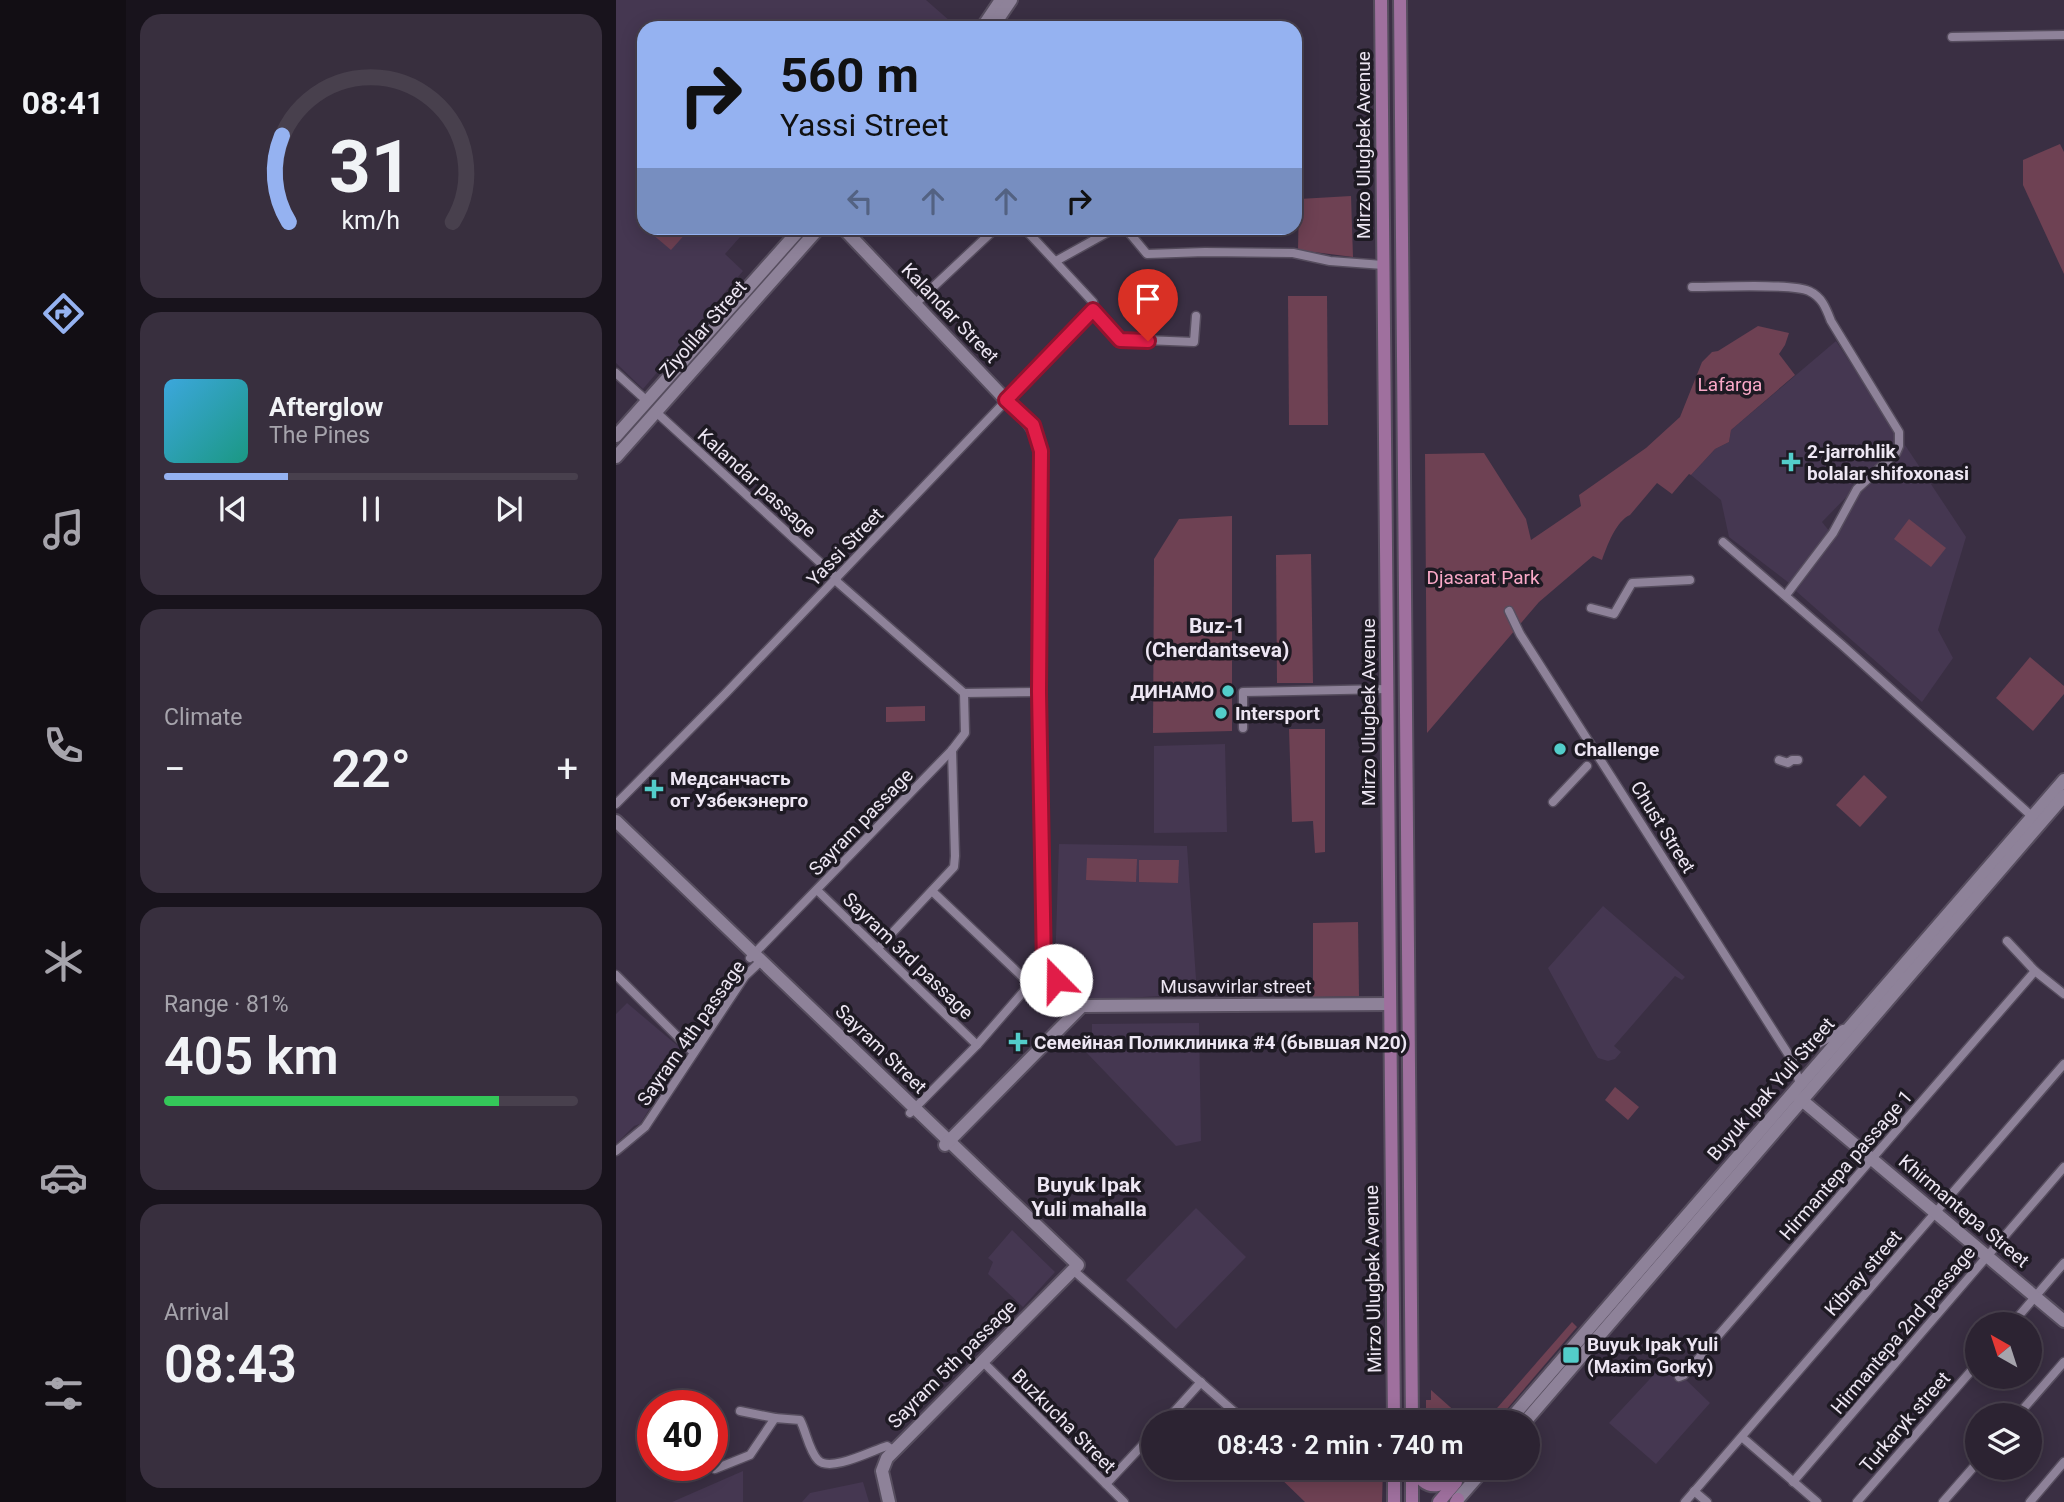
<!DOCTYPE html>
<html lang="en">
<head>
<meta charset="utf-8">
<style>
	body { margin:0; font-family:Roboto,sans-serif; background:#382f3e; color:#f1f3f6; height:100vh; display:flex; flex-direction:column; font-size:26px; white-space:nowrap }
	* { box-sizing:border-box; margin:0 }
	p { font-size:23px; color:#a6a4ac }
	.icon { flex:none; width:38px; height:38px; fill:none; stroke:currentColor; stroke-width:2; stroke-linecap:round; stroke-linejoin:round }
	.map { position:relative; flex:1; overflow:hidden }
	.sheet { display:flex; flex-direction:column; gap:14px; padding:14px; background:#18131c; width:490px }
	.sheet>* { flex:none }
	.banner { position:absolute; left:21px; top:21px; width:665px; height:214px; border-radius:21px; box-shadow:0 4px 18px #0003,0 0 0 2px #48404d; background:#95b2f1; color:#111; overflow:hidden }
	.needle { width:46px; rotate:321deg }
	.tools { position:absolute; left:1349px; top:1312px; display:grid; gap:14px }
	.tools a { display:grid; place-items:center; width:77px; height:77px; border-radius:50%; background:#2c2332; box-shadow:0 4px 18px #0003,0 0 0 2px #48404d; font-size:35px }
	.speed { position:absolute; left:21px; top:1390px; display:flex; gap:14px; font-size:35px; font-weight:700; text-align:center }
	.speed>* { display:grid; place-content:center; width:91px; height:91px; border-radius:50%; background:#2c2332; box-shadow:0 4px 18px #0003,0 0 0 2px #48404d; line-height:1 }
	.speed .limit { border:10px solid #d22; background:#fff; color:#111 }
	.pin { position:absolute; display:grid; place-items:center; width:60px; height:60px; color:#fff; margin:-72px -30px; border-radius:50% 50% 50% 0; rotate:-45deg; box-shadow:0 0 7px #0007 }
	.pin .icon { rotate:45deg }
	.me { position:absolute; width:77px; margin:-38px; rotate:338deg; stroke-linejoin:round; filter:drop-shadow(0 0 5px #0008) }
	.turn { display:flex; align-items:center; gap:24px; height:147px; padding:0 28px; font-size:32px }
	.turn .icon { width:91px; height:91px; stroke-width:2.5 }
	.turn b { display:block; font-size:49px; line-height:60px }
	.lanes { display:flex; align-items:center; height:66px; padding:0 28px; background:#0003; justify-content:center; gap:35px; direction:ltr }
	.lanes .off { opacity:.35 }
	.big { font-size:52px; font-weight:600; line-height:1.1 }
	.sheet .widget { flex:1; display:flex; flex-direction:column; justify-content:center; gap:10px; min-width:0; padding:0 24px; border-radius:21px; background:#382f3e }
	.sheet .dial { align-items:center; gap:0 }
	.dial svg { height:182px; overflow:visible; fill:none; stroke:#48404d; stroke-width:7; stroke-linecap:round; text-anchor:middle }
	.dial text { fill:#f1f3f6; stroke:none }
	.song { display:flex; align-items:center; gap:21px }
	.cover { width:84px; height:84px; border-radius:10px; background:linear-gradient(135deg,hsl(200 70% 55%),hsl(170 70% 35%)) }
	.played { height:7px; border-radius:4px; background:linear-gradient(90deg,#95b2f1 30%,#48404d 30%) }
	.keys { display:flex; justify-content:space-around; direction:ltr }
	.heat { display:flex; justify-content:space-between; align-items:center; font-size:38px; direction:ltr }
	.charge { height:10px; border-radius:5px; background:linear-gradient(90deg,#34c759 81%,#48404d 0) }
	.trip { position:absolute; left:525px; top:1410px; width:399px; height:70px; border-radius:35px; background:#2c2332; box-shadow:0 4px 18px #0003,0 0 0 2px #48404d; font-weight:600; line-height:70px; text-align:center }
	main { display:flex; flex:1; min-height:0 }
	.tabs { display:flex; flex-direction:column; width:126px; justify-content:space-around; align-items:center; background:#120e14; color:#a6a4ac }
	.tabs .icon { width:49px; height:49px }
	.tabs .on { color:#95b2f1 }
	.tabs b { font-size:32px; color:#f1f3f6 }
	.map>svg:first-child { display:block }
	.built { fill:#453751 }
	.green { fill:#6e4153 }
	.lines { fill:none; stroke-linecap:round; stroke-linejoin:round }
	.street-casing { stroke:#564d5e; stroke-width:11 }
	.secondary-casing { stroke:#564d5e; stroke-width:16 }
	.primary-casing { stroke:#564d5e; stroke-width:16 }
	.street { stroke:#8e8299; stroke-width:8 }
	.secondary { stroke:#8e8299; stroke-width:12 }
	.primary { stroke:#9f709e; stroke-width:12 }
	.route-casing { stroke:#92132f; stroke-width:18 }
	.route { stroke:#e11d48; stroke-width:12 }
	.poi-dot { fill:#53cdca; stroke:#1e1a23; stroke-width:2.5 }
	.labels { text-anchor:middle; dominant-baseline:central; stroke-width:7; stroke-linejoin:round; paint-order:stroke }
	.street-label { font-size:19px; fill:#ede6f3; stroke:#1e1a23 }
	.park-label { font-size:19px; fill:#faa9c8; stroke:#1e1a23 }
	.poi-label { font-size:19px; font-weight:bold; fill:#ede6f3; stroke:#1e1a23; text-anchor:start }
	.neighbourhood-label { font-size:21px; font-weight:bold; fill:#ede6f3; stroke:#1e1a23 }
</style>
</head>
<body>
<main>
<nav class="tabs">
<b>08:41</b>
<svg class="icon on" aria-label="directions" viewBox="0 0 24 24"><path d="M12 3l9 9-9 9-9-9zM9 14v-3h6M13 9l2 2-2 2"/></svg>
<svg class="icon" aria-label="music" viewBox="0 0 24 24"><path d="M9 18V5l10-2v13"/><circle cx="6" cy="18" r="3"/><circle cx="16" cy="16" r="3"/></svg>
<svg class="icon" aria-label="phone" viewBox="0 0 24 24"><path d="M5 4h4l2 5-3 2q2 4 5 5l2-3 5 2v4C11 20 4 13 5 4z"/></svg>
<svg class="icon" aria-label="climate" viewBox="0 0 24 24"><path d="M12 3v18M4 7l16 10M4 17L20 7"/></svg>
<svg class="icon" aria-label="car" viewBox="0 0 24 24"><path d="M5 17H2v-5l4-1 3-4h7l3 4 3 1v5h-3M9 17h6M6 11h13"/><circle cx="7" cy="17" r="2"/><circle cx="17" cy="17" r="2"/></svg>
<svg class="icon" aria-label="filters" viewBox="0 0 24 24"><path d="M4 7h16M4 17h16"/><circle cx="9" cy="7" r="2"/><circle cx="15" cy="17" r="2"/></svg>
</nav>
<section class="sheet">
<div class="widget dial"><svg viewBox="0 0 100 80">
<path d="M14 69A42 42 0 1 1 86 69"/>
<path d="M14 69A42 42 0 0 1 11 31" stroke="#95b2f1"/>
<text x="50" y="56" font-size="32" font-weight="700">31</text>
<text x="50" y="72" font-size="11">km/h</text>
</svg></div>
<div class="widget">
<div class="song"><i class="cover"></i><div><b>Afterglow</b><p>The Pines</p></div></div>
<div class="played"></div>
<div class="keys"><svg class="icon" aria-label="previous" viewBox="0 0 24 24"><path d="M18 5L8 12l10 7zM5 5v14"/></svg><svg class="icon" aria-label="pause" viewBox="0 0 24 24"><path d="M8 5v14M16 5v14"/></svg><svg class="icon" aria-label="next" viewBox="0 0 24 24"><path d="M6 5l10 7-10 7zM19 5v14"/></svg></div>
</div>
<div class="widget"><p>Climate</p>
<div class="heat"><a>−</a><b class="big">22°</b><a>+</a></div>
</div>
<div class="widget"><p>Range · 81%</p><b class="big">405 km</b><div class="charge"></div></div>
<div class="widget"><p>Arrival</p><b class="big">08:43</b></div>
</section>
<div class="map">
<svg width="1448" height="1502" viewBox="0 0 1448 1502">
	<rect width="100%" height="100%" fill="#3a2f43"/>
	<!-- built -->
	<g class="built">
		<path d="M0 0H310L342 28H28V228H132L109 254 127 271 27 389 0 363Z"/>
		<path d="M1220 341 1279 432 1278 442 1276 450 1206 522 1214 532 1173 583 1113 537 1105 500 1075 475 1099 449 1113 442 1115 430Z"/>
		<path d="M1289 445 1350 537 1322 630 1337 658 1306 702 1180 591 1218 538 1242 495 1283 459Z"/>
		<path d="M609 744 611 832 538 833V746Z"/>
		<path d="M443 844 571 846 581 994 474 1000 439 967Z"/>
		<path d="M987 906 1069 977 1066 980 1059 976 998 1046 1005 1052 999 1059 992 1061 982 1058 977 1050 932 968Z"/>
		<path d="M11 1003 69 1052 24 1124 18 1126 0 1144V1014Z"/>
		<path d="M583 1023 585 1141 560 1146 470 1052 476 1044V1024Z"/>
		<path d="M580 1208 630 1257 560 1329 510 1280Z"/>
		<path d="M396 1230 439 1272 407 1307 372 1274 377 1262 372 1258Z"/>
		<path d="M1045 1367 1062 1381 1069 1379 1094 1403 1040 1464 993 1423Z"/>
		<path d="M127 1471V1502H56Z"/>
		<path d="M247 1482 253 1502H186L194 1493Z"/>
	</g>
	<!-- green -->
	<g class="green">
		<path d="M1444 144 1448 152V274L1407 185V160Z"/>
		<path d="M735 196 737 257 682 250 683 199Z"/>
		<path d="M29 228H65L71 232 55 250Z"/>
		<path d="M672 296H711L712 425H673Z"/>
		<path d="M1142 326 1173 333 1169 345 1163 354 1179 375 1115 430 1113 442 1099 449 1075 475 1073 474 1056 494 1041 483 1014 515C1000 521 991 546 986 560L977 556 923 602 811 733 809 454 868 453 910 519 915 540 965 506 963 495 1030 448 1064 417 1086 362 1096 352 1102 351Z"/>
		<path d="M616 516V731L537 733 538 559 563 519Z"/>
		<path d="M1293 519 1330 548 1315 567 1278 539Z"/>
		<path d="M695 554 697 683H661L660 555Z"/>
		<path d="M1414 657 1448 686V694L1417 731 1380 698Z"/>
		<path d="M309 706V721L270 722V707Z"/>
		<path d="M673 729H709V852L699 853 697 821 676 822Z"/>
		<path d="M1248 775 1271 797 1244 827 1220 805Z"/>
		<path d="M471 858 521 859 520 882 470 880Z"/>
		<path d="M523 860H563L562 883 523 882Z"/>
		<path d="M742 922 743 996 697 997V923Z"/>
		<path d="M999 1087 1023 1107 1012 1120 989 1100Z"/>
		<path d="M956 1322 961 1327 879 1423H868Z"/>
		<path d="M815 1390 852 1423H810V1400H815Z"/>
		<path d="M670 1468H767L766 1502H689L659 1473Z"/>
	</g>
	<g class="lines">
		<!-- street casing -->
		<g class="street-casing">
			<g id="street">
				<path d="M1336 37 1448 35"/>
				<path d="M408 228 477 302 480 315 504 339 578 342 580 316"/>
				<path d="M440 261 494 231 511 230 531 254 589 252 677 253 714 261 767 265"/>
				<path d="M1076 287C1098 287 1177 283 1193 291 1206 297 1210 308 1215 321L1283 432V446L1280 453 1241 489 1217 533 1170 595"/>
				<path d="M299 304 380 228"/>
				<path d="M0 373 31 401"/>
				<path d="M40 412 221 578"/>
				<path d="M1107 542 1226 645 1419 819"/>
				<path d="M219 580 348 693"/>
				<path d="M975 608 998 614 1016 583 1074 580"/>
				<path d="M893 611 904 634 1176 1060 1184 1084"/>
				<path d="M348 693 423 692"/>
				<path d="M627 728V692L771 689"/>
				<path d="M1163 760 1172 763 1176 760H1182"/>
				<path d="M937 802 971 766"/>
				<path d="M0 804 110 693 477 310"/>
				<path d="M201 890 361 1045"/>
				<path d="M316 891 413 983"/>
				<path d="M1391 941 1419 971 1448 994"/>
				<path d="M262 948 338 867 339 856 336 750"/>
				<path d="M134 958 336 750 349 733 348 693"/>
				<path d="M0 975 77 1052"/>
				<path d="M1176 1060 1227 1029"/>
				<path d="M294 1113 361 1045 428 968"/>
				<path d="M0 1151 29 1127 129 976 145 961"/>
				<path d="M457 1270 631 1423"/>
				<path d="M1395 1325 1448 1263"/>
				<path d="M366 1361 508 1502"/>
				<path d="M1063 1377 1068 1375 1419 971"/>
				<path d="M124 1411 159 1418"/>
				<path d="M1401 1416 1448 1362"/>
				<path d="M548 1423 585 1382"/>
				<path d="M1127 1438 1201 1502"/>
				<path d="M99 1469 134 1455 159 1418 184 1420C190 1431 193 1451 202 1460 214 1473 257 1450 271 1446L278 1451"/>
				<path d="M1177 1482 1448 1167"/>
				<path d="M490 1484 537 1434"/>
				<path d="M1078 1491 1091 1502"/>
				<path d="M1069 1502 1448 1064"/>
				<path d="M1241 1502 1362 1363"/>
				<path d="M1327 1502 1362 1462"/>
				<path d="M1414 1502 1448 1462"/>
			</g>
		</g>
		<!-- secondary casing -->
		<g class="secondary-casing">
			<g id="secondary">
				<path d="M366 28 385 0"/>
				<path d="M376 28 395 0"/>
				<path d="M227 228 390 400C409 418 420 425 425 451L423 692 428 968 466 1006"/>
				<path d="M0 436 185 228"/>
				<path d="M0 457 203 228"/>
				<path d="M0 821 462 1265 271 1458 266 1471 273 1502"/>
				<path d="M466 1006 774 1004"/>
				<path d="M1181 1096 1448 1321"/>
				<path d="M329 1145 466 1006"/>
				<path d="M891 1423 1448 780"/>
				<path d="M908 1423 1448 796"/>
				<path d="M842 1499 869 1468"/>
			</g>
		</g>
		<!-- primary casing -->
		<g class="primary-casing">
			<g id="primary">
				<path d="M765 0 778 1423"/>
				<path d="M784 0 796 1423"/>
				<path d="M778 1468V1502"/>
				<path d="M796 1468V1502"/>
				<path d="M798 1468C812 1498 832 1483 850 1468"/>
				<path d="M823 1502 840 1482"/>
				<path d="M840 1502 842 1499"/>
			</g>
		</g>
		<!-- street -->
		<use href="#street" class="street"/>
		<!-- secondary -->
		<use href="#secondary" class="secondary"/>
		<!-- primary -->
		<use href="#primary" class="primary"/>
	</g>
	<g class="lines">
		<!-- route casing -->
		<g class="route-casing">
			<path id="route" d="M440 980 428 968 423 692 425 451 417 425 390 400 477 310 504 340 532 341"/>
		</g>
		<!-- route -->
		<use href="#route" class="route"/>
	</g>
	<!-- markers -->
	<g class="poi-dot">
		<path d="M1171.5 451.5h7v7h7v7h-7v7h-7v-7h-7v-7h7z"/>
		<circle cx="612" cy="691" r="7"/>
		<circle cx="605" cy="713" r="7"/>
		<circle cx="944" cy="749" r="7"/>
		<path d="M34.5 778.5h7v7h7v7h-7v7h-7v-7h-7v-7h7z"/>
		<path d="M398.5 1031.5h7v7h7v7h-7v7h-7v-7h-7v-7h7z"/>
		<rect x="946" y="1346" width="18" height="18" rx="3.5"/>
	</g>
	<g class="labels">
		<!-- street labels -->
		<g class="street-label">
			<text transform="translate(747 145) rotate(-90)">Mirzo Ulugbek Avenue</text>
			<text transform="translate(334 313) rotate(46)">Kalandar Street</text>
			<text transform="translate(87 329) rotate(-49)">Ziyolilar Street</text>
			<text transform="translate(141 483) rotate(42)">Kalandar passage</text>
			<text transform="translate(229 547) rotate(-46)">Yassi Street</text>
			<text transform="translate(752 712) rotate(-90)">Mirzo Ulugbek Avenue</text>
			<text transform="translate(245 822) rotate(-46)">Sayram passage</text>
			<text transform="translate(1047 827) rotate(58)">Chust Street</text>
			<text transform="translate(292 956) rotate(44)">Sayram 3rd passage</text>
			<text x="620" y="986">Musavvirlar street</text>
			<text transform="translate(75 1033) rotate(-55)">Sayram 4th passage</text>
			<text transform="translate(265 1049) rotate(44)">Sayram Street</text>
			<text transform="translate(1155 1089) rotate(-49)">Buyuk Ipak Yuli Street</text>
			<text transform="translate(1230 1165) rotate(-49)">Hirmantepa passage 1</text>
			<text transform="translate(1348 1211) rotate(40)">Khirmаntepa Street</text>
			<text transform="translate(1247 1273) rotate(-49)">Kibray street</text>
			<text transform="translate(757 1279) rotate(-91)">Mirzo Ulugbek Avenue</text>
			<text transform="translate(1287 1330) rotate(-50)">Hirmantepa 2nd passage</text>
			<text transform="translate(336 1364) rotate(-45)">Sayram 5th passage</text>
			<text transform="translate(448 1421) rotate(45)">Buzkucha Street</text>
			<text transform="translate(1289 1422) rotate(-49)">Turkaryk street</text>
		</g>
		<!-- park labels -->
		<g class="park-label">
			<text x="1114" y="384">Lafarga</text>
			<text x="867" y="577">Djasarat Park</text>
		</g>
		<!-- poi labels -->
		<g class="poi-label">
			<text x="1191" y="451">2-jarrohlik<tspan x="1191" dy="22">bolalar shifoxonasi</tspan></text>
			<text x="598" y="691" text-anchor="end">ДИНАМО</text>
			<text x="619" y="713">Intersport</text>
			<text x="958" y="749">Challenge</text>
			<text x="54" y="778">Медсанчасть<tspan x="54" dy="22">от Узбекэнерго</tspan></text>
			<text x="418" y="1042">Семейная Поликлиника #4 (бывшая N20)</text>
			<text x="971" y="1344">Buyuk Ipak Yuli<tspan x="971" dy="22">(Maxim Gorky)</tspan></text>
		</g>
		<!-- neighbourhood labels -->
		<g class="neighbourhood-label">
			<text x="601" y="626">Buz-1<tspan x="601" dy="24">(Cherdantseva)</tspan></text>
			<text x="473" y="1185">Buyuk Ipak<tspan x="473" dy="24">Yuli mahalla</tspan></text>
		</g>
	</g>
</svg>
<div class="tools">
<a><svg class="needle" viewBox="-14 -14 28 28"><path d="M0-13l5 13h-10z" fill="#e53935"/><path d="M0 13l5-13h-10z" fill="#a6a4ac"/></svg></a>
<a><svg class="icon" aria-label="layers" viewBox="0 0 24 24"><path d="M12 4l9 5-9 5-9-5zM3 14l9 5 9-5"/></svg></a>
</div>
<div class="speed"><div class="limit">40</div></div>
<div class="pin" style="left:532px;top:341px;background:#d93025"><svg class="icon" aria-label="arrive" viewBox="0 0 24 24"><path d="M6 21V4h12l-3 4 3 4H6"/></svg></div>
<svg class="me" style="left:440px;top:980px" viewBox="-20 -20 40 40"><circle r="19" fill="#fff"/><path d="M0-13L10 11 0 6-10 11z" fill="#e11d48"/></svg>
<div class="trip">08:43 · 2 min · 740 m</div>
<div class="banner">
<div class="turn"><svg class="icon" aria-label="right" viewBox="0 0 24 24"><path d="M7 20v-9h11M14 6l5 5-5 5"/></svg><div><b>560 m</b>Yassi Street</div></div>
<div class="lanes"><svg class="icon off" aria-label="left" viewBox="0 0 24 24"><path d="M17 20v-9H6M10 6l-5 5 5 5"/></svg><svg class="icon off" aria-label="ahead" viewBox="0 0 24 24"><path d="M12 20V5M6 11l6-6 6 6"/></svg><svg class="icon off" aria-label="ahead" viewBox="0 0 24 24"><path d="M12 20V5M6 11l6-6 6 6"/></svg><svg class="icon" aria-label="right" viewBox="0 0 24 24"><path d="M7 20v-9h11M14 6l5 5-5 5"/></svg></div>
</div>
</div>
</main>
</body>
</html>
